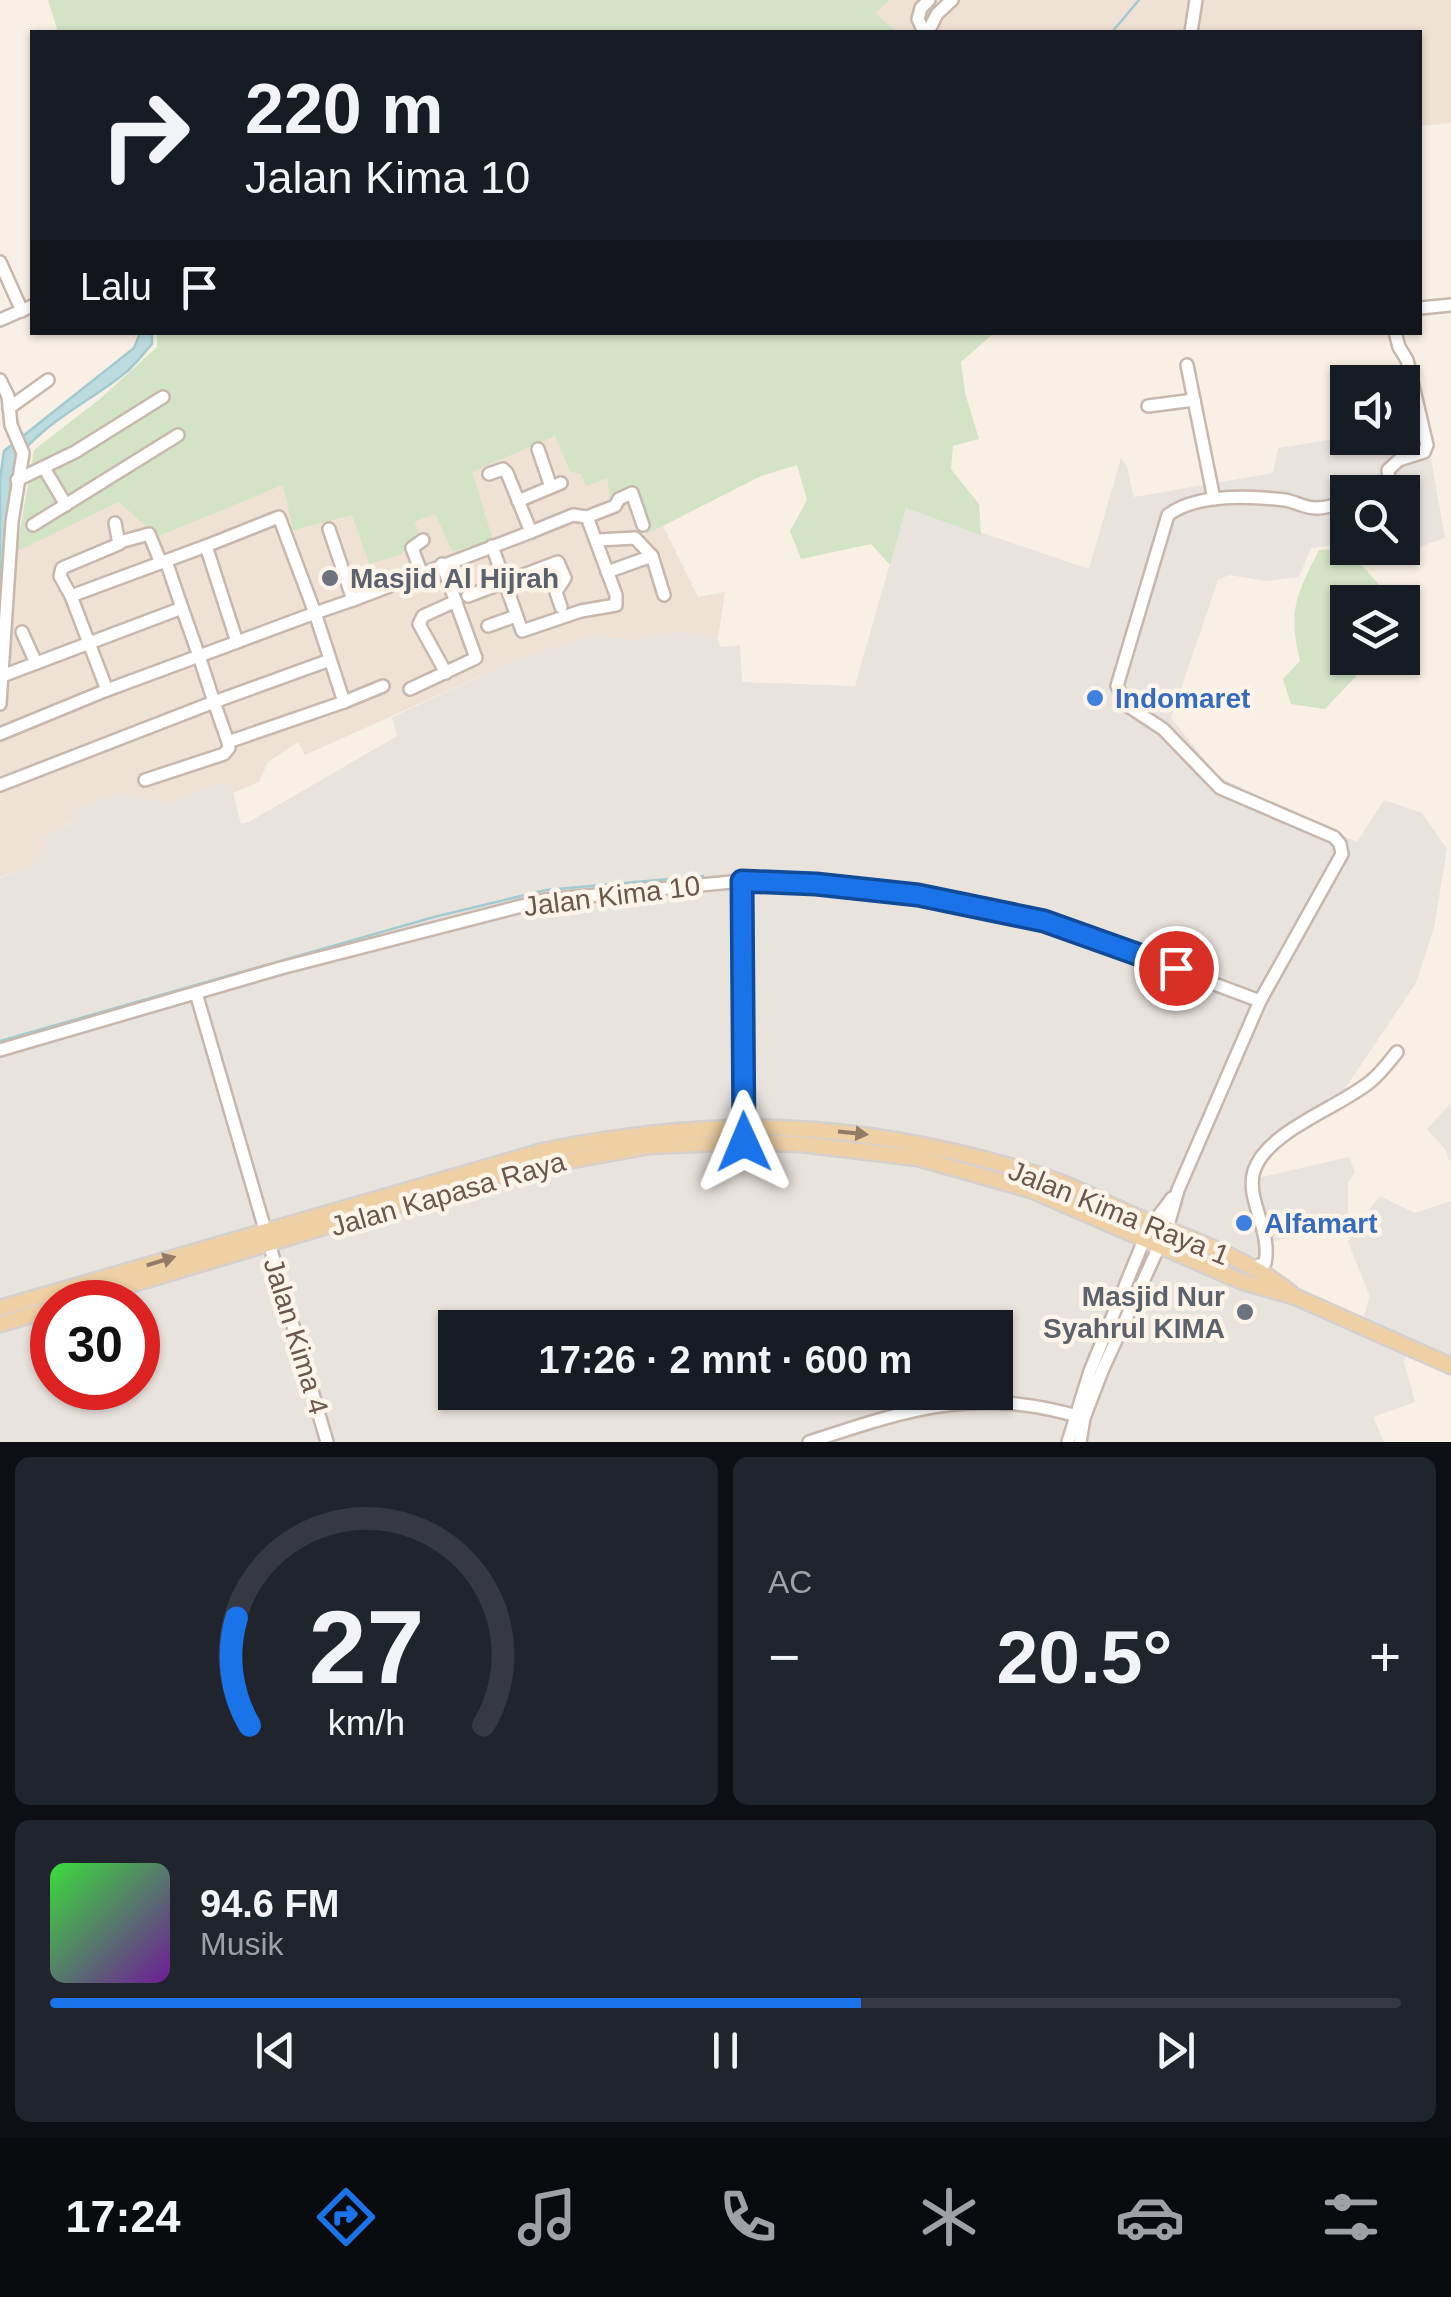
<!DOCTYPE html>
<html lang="id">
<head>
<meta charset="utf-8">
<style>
	body { margin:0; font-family:Arial,sans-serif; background:#20242c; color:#f1f3f6; height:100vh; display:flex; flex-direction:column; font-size:38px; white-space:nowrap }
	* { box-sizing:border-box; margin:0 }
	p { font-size:32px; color:#9ea1a6 }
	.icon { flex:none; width:55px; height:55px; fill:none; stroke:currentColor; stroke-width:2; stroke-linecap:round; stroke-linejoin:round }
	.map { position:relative; height:1442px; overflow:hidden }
	.side { display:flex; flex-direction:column; gap:15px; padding:15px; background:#0d0f14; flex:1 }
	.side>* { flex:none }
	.guide { position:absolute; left:30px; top:30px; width:1392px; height:305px; border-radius:0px; box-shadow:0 2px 8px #0004; background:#171b24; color:#f1f3f6; overflow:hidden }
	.fabs { position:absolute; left:1330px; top:365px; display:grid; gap:20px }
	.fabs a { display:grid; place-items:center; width:90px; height:90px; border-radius:0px; background:#171b24; box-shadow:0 2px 8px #0004; font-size:50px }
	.speed { position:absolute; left:30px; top:1280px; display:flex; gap:20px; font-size:50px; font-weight:700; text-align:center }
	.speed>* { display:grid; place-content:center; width:130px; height:130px; border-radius:50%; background:#171b24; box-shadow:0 2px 8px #0004; line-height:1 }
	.speed .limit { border:15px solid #d22; background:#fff; color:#111 }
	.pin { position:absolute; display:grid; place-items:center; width:85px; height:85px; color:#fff; margin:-42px; border:5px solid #fff; border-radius:50%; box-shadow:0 2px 10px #0007 }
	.me { position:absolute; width:110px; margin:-55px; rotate:359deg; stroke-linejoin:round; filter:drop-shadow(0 0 8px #0008) }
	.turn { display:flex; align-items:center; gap:35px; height:210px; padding:0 50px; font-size:45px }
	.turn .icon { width:130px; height:130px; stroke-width:2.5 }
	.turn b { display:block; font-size:70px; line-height:85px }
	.then { display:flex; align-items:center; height:95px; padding:0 50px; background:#0003; gap:20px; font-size:38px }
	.big { font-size:75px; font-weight:800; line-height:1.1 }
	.side .widget { flex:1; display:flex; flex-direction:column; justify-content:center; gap:15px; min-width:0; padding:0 35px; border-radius:15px; background:#20242c }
	.side .dial { align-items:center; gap:0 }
	.dial svg { height:260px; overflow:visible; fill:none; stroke:#363941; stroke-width:7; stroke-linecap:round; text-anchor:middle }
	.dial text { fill:#f1f3f6; stroke:none }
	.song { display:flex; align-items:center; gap:30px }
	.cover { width:120px; height:120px; border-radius:15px; background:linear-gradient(135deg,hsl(120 70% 55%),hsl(280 70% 35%)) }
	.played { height:10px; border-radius:5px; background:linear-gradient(90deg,#1a73e8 60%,#363941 60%) }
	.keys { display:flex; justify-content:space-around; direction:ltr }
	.heat { display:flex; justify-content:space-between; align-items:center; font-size:55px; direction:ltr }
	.side .tiles { flex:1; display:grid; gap:15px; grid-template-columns:1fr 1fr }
	.widget:last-child { grid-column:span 2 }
	.trip { position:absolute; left:438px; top:1310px; width:575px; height:100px; border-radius:0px; background:#171b24; box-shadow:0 2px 8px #0004; font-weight:800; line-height:100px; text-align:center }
	.dock { display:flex; height:160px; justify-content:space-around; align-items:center; background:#090b0e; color:#9ea1a6 }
	.dock .icon { width:70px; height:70px }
	.dock .active { color:#1a73e8 }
	.dock b { font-size:45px; color:#f1f3f6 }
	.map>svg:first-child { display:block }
	.residential { fill:#efe1d3 }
	.industrial { fill:#e9e3de; fill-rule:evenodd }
	.green { fill:#d2e4c5 }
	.water { fill:#bbdbdf; stroke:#a3cacf; stroke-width:2.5 }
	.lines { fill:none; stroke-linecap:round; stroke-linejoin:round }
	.stream { stroke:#a3cacf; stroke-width:2.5 }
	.minor-casing { stroke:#c7b7ac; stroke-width:16 }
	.major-casing { stroke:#d6d0cd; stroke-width:19 }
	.minor { stroke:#fff; stroke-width:11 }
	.major { stroke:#efd0a5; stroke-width:14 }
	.oneway { fill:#947b67 }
	.route-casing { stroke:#114b97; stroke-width:25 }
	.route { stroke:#1a73e8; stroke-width:18 }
	.worship-dot { fill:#6b7280; stroke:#fcf4e9; stroke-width:4 }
	.shop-dot { fill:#3f7fe0; stroke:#fcf4e9; stroke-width:4 }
	.labels { text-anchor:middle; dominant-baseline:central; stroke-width:9; stroke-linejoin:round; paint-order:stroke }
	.worship-label { font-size:28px; font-weight:bold; fill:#5b616d; stroke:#fcf4e9; text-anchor:start }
	.shop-label { font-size:28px; font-weight:bold; fill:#366cbe; stroke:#fcf4e9; text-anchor:start }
	.street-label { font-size:28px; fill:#6d574d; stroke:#fcf4e9 }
</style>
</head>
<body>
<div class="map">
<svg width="1451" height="1442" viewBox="0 0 1451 1442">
	<rect width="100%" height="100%" fill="#f8f0e4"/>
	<!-- residential -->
	<g class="residential">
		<path d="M890 0H1451V123L1420 126V32H897L874 13Z"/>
		<path d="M555 436 570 472 607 477 634 494 648 533 663 526 698 597 725 592 718 639 678 632 631 640 593 635 516 660 305 755 298 742 268 762 259 782 233 793 230 784H220L166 803 125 793 42 838 45 850 29 866 0 877V679L16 552 119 502 157 537 283 485 352 515 413 522 436 513 454 552 493 538 471 472Z"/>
	</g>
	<!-- industrial -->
	<g class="industrial">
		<path d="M1421 401 1445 538 1399 554 1398 548H1402V492H1348L1347 544 1311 548 1299 577 1265 581 1229 575 1218 580 1171 718 1218 776 1244 789 1357 842 1384 800 1422 813 1447 849 1434 928 1416 983 1344 1090 1263 1147 1258 1178 1349 1157 1355 1172 1348 1183V1227L1264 1243 1260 1257 1311 1298 1363 1319 1370 1297 1348 1242 1354 1229 1380 1196 1415 1213 1451 1201V1356L1413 1341 1404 1362 1415 1402 1373 1417 1384 1442H0V878L29 866 45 850 41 838 71 823 76 807 125 793 166 803 220 784H231L241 824 249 822 397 736 392 717 516 660 593 635 631 640 678 632 718 639 720 647 740 645 742 682 855 686 906 507 1089 569 1121 458 1127 467 1134 497 1273 473 1278 448 1347 437 1402 438 1403 406ZM52 1302H138V1388H52ZM455 1328H995V1392H455Z"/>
		<path d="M1451 1103V1165L1445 1149 1427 1129Z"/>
	</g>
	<!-- green -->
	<g class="green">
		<path d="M48 0H890L875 13 897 32H58Z"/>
		<path d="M157 333H994L961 362 965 393 979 439 953 446 951 469 979 504 981 535 906 508 890 565 871 544 801 559 790 531 807 500 797 465 761 476 647 534 634 494 612 505 607 478 586 486 581 474 570 472 555 436 472 472 493 539 453 552 435 514 414 522 420 534 402 554 369 564 352 515 293 530 283 485 157 537 119 502 16 552 34 450 101 398 157 347Z"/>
		<path d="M1348 549 1394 602H1348V658H1373L1325 709 1291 704 1283 679 1300 661C1288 609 1296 596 1319 550Z"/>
	</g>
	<!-- water -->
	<path class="water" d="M140 333H152V344C143 354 135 365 125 373 90 402 39 424 14 464L0 617V480L4 451 134 348Z"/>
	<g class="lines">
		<!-- stream -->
		<g class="stream">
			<path d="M1112 32 1139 0"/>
			<path d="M0 1041 434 917 546 890 703 876"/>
		</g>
		<!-- minor casing -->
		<g class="minor-casing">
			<g id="minor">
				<path d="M924 32 918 19 921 8 929 0"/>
				<path d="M928 32 937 14 952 0"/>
				<path d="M1191 32 1196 0"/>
				<path d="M0 262 22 311"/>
				<path d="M1420 308 1451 305"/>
				<path d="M0 320 32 306"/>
				<path d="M1187 365 1214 499"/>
				<path d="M0 380 8 396 11 425 23 453 12 522 0 704"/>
				<path d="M1148 406 1194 400"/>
				<path d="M9 408 48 380"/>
				<path d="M538 449 551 487"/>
				<path d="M44 468 66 505"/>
				<path d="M17 480 75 452 163 397"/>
				<path d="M1390 492 1388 470 1399 460 1424 452 1427 445 1407 360 1399 347 1395 332"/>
				<path d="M518 501 561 483"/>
				<path d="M587 517 615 506 619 499 632 493 643 525"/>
				<path d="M33 525 178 435"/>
				<path d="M329 529 353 600 315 613 344 702 228 742 214 702 330 660"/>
				<path d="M598 540 635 538 652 556 664 595"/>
				<path d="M120 542 149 534 161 563"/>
				<path d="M206 546 279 517 315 613 237 642"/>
				<path d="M492 546 522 631 581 611 616 605V595L587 517 573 515 531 532"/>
				<path d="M421 572 412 548 423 540"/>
				<path d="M607 572 652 556"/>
				<path d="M71 596 60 576 62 568 119 544 115 523"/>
				<path d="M468 596 558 562 565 578 556 592 561 607"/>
				<path d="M353 600 531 532 507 473 503 469 489 474"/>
				<path d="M488 626 516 616"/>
				<path d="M22 632 36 663"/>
				<path d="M446 673 419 624 423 616 456 601"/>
				<path d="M2 676 182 608 166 561"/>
				<path d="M410 689 476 658 442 564"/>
				<path d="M344 702 383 686"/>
				<path d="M0 734 107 690 71 596 206 546 237 642 199 656 182 608"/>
				<path d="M145 780 224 754 229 748 228 742"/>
				<path d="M0 785 214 702 199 656 107 690"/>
				<path d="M742 881 743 1137"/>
				<path d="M196 993 327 1442"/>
				<path d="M0 1050 281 968 545 900 742 881 816 884 918 895 1045 921 1260 1001"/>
				<path d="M1252 1268 1265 1263C1272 1230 1245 1199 1254 1171 1266 1131 1341 1107 1371 1081 1381 1073 1389 1062 1397 1052"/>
				<path d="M809 1442C912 1408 977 1386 1084 1418"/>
				<path d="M1068 1442 1090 1371 1144 1240 1153 1223 1172 1198"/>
				<path d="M1080 1442 1084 1418 1102 1371 1167 1229 1178 1190 1260 1001 1342 854 1340 844 1334 837 1220 788 1163 729 1128 706 1117 686 1168 515C1197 493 1251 496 1285 500 1296 502 1305 508 1316 508 1327 508 1337 504 1348 502"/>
			</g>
		</g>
		<!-- major casing -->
		<g class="major-casing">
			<g id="major">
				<path d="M73 1302 511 1171 650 1146 744 1142 801 1144 918 1158 1031 1190 1243 1282 1296 1297 1451 1366"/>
				<path d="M0 1308 543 1151C720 1115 857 1120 1030 1172 1066 1182 1101 1201 1135 1216 1187 1237 1247 1258 1291 1293"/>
				<path d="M0 1324 52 1309"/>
			</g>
		</g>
		<!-- minor -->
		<use href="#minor" class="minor"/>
		<!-- major -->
		<use href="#major" class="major"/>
	</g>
	<!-- one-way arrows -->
	<defs><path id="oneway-solid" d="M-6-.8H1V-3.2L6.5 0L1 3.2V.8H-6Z" transform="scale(2.5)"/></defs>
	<g class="oneway">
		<use href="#oneway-solid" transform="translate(853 1133) rotate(6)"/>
		<use href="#oneway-solid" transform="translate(161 1261) rotate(-17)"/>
	</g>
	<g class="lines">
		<!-- route casing -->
		<g class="route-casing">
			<path id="route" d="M744 1142 742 881 816 884 918 895 1044 921 1176 968"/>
		</g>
		<!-- route -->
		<use href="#route" class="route"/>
	</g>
	<!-- markers -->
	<g class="worship-dot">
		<circle cx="330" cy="578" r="10"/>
		<circle cx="1245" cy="1312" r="10"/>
	</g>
	<g class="shop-dot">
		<circle cx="1095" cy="698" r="10"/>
		<circle cx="1244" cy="1223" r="10"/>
	</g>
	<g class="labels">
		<!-- worship labels -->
		<g class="worship-label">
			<text x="350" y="578">Masjid Al Hijrah</text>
			<text x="1225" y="1296" text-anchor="end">Masjid Nur<tspan x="1225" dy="32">Syahrul KIMA</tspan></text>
		</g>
		<!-- shop labels -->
		<g class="shop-label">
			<text x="1115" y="698">Indomaret</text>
			<text x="1264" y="1223">Alfamart</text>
		</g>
		<!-- street labels -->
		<g class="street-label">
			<text transform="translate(612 896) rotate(-7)">Jalan Kima 10</text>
			<text transform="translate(448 1194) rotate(-16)">Jalan Kapasa Raya</text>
			<text transform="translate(1119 1213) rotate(22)">Jalan Kima Raya 1</text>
			<text transform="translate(296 1336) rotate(73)">Jalan Kima 4</text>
		</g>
	</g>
</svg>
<div class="fabs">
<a><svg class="icon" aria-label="sound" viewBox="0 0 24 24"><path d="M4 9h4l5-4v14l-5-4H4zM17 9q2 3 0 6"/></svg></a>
<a><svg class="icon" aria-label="search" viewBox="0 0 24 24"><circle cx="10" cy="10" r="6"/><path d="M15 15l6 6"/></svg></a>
<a><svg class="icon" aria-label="layers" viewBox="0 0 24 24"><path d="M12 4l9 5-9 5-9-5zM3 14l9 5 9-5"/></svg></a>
</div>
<div class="speed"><div class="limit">30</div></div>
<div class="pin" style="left:1176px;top:968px;background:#d93025"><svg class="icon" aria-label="arrive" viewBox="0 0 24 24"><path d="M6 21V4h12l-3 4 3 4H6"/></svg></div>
<svg class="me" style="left:744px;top:1142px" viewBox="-20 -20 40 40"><path d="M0-17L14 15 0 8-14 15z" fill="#1a73e8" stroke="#fff" stroke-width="4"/></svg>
<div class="trip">17:26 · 2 mnt · 600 m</div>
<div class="guide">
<div class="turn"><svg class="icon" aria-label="right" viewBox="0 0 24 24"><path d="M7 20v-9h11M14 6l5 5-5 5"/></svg><div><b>220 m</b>Jalan Kima 10</div></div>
<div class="then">Lalu<svg class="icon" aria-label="arrive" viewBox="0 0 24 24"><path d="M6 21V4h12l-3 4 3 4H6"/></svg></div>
</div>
</div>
<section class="side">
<div class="tiles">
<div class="widget dial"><svg viewBox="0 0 100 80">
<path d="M14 69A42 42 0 1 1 86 69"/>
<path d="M14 69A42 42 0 0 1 10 36" stroke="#1a73e8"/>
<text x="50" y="56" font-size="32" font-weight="700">27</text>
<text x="50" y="72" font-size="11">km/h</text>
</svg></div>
<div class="widget"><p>AC</p>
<div class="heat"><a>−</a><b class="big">20.5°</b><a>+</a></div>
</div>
<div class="widget">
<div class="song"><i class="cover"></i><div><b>94.6 FM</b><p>Musik</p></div></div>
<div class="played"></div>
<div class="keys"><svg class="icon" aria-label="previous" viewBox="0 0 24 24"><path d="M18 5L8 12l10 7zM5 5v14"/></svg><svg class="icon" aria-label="pause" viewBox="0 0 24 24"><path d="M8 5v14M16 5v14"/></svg><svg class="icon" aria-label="next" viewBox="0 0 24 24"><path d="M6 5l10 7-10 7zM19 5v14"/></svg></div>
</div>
</div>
</section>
<nav class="dock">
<b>17:24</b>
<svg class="icon active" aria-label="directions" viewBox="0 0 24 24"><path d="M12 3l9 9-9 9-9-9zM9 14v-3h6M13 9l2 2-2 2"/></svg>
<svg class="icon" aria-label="music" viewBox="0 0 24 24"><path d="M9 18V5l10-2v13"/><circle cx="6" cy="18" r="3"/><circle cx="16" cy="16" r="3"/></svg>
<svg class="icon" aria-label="phone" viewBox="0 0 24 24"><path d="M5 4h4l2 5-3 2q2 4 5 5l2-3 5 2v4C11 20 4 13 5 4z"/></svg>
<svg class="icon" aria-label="climate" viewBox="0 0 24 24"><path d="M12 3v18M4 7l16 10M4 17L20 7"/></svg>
<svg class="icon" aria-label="car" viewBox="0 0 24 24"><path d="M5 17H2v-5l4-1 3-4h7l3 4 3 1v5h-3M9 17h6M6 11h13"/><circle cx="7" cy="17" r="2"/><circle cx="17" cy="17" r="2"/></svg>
<svg class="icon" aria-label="filters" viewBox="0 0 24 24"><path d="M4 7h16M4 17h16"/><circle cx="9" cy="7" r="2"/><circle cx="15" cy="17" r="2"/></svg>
</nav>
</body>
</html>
